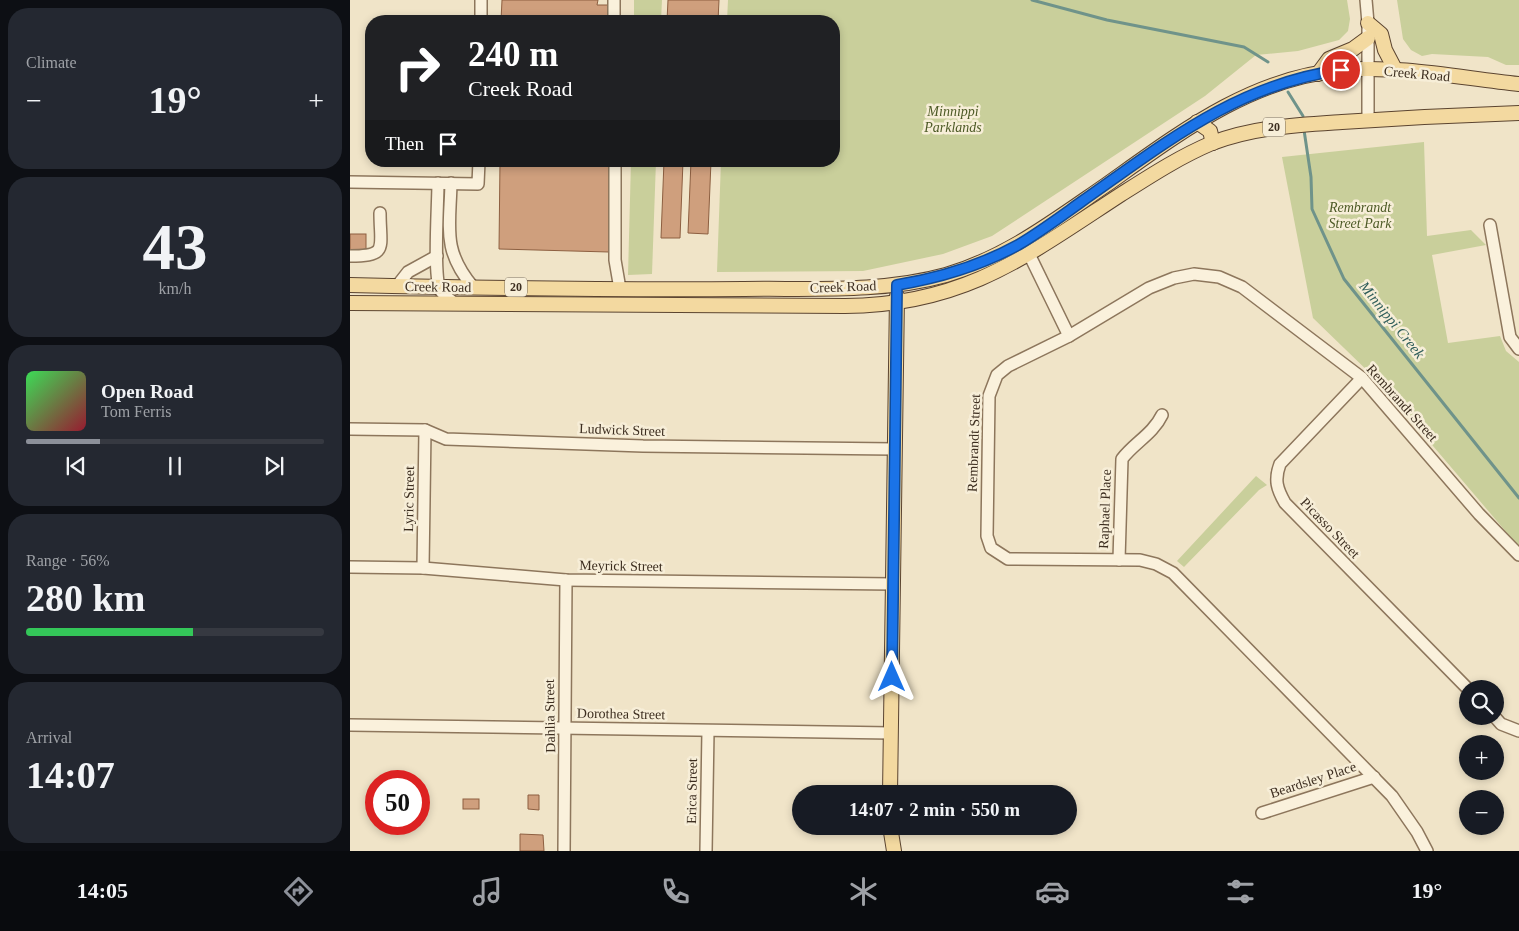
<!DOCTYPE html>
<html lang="en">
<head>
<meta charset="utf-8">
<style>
	body { margin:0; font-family:Georgia,serif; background:#242831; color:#f1f3f6; height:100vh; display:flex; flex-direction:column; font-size:19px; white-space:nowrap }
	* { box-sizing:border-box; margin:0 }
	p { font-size:16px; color:#9ea1a6 }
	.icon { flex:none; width:28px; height:28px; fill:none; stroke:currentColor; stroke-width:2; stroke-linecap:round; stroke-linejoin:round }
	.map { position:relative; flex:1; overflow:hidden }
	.side { display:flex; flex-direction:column; gap:8px; padding:8px; background:#0d0f14; width:350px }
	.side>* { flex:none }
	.hud { position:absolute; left:15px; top:15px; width:475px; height:152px; border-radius:20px; box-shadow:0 2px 8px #0003; background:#202124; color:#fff; overflow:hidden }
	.controls { position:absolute; left:1109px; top:680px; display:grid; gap:10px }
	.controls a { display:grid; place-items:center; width:45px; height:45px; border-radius:50%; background:#171b24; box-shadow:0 2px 8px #0003; font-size:25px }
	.speed { position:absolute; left:15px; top:770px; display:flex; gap:10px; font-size:25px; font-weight:700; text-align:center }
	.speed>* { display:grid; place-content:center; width:65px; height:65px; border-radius:50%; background:#171b24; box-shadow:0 2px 8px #0003; line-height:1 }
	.speed .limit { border:8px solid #d22; background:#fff; color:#111 }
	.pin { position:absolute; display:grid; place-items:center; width:42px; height:42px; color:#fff; margin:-21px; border:2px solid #fff; border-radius:50%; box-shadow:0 1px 5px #0007 }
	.me { position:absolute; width:55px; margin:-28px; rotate:0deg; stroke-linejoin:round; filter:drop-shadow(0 0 4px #0008) }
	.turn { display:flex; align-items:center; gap:18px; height:105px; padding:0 20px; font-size:22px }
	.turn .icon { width:65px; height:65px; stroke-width:2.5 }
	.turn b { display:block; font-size:35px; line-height:42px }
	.then { display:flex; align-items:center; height:48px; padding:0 20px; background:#0003; gap:10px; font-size:19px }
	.big { font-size:38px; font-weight:700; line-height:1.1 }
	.side .widget { flex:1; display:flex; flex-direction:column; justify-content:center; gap:8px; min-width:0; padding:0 18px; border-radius:20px; background:#242831 }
	.side .dial { align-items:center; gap:0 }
	.dial b { font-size:65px; line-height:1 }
	.song { display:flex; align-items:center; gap:15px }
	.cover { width:60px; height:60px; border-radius:8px; background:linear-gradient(135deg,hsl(130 70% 55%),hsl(350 70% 35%)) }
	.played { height:5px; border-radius:2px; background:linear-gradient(90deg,#8c9099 25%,#363941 25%) }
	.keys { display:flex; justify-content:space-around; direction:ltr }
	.heat { display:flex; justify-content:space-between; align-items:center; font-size:28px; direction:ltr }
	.charge { height:8px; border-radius:4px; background:linear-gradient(90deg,#34c759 56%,#363941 0) }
	.trip { position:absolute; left:442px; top:785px; width:285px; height:50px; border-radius:25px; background:#171b24; box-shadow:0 2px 8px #0003; font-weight:700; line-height:50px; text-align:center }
	.menu { display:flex; height:80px; justify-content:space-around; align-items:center; background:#090b0e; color:#9ea1a6 }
	.menu .icon { width:35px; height:35px }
	.menu .current { color:#8c9099 }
	.menu b { font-size:22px; color:#f1f3f6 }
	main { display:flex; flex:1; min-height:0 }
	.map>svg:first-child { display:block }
	.green { fill:#c9cf9b }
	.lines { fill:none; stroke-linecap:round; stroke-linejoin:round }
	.stream { stroke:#6f938a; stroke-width:3 }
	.building { fill:#cf9f7d; stroke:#8d5f41 }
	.minor-casing { stroke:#8d765c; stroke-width:14 }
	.major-casing { stroke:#5b4430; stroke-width:16 }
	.minor { stroke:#faf1dc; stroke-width:11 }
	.major { stroke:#f3d9a0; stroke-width:14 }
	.route-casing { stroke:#114b97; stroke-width:12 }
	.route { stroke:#1a73e8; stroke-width:9 }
	.labels { text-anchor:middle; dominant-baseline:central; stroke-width:5; stroke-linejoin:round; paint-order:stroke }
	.shield { fill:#f7eed8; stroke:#756857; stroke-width:1 }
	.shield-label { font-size:12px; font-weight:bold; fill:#3d2e20 }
	.street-label { font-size:14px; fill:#3d2e20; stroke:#f7eed8 }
	.park-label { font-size:14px; font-style:italic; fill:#4d5a26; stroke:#f7eed8 }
	.water-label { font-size:15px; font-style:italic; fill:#2f5d5a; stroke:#f7eed8 }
</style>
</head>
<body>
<main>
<section class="side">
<div class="widget"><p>Climate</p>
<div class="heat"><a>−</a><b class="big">19°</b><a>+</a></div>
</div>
<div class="widget dial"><b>43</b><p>km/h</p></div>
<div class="widget">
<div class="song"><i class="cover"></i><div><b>Open Road</b><p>Tom Ferris</p></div></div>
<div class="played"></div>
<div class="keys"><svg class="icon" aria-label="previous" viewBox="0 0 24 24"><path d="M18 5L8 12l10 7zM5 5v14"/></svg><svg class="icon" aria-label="pause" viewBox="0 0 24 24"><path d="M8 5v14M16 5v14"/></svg><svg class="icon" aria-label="next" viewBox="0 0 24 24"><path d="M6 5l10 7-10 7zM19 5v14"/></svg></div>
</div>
<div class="widget"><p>Range · 56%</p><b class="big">280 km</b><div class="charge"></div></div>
<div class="widget"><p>Arrival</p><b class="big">14:07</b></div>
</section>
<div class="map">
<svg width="1169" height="851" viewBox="0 0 1169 851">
	<rect width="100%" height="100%" fill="#f0e4c8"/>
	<!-- green -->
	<g class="green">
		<path d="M284 0H312L311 21H284Z"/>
		<path d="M378 0H997L1000 19 998 31 989 40 948 51 906 55 855 96 642 236 593 254 513 271 367 272 371 161H484V21H377Z"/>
		<path d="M1047 0H1169V65H1156L1138 57 1082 54 1072 56 1061 50 1053 39Z"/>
		<path d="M1074 142 1077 236 1121 230 1136 245 1082 255 1098 343 1150 336 1156 351 1169 362V547L1026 379 963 318 932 157Z"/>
		<path d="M281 161H306L302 274 278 275Z"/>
		<path d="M906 476 917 485 909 490 834 567 827 561Z"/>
	</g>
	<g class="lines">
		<!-- stream -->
		<g class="stream">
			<path d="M682 0 757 20 894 47 918 62"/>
			<path d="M938 92 953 116"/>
			<path d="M954 130 961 177 962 209 994 279 1169 498"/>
		</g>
	</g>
	<!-- building -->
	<g class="building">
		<path d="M152 0H248L247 5H262V21H151Z"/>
		<path d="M318 0H369L368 21H317Z"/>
		<path d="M150 161H260L259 252 149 249Z"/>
		<path d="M314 161H333L330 238H311Z"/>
		<path d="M341 161H361L358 234 338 233Z"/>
		<rect x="0" y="234" width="16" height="16"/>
		<path d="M178 795H189V810L178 809Z"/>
		<rect x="113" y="799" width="16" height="10"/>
		<path d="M170 834 193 835 194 851H170Z"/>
	</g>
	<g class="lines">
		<!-- minor casing -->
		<g class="minor-casing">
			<g id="minor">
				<path d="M264 0V21"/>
				<path d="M1016 0 1018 23V120"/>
				<path d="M131 21V0"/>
				<path d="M265 161V260L270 289"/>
				<path d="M0 182 128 184 129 161"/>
				<path d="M88 183C88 204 83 274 90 290 93 295 100 299 104 303"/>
				<path d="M101 183C100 228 92 250 123 287"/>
				<path d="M1140 225 1160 337 1169 349"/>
				<path d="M679 254 719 336"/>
				<path d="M0 256C39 256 30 248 30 213"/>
				<path d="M47 286 58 272 87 256"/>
				<path d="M1012 378 930 464C924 480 927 489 935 503L1118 689"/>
				<path d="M0 429 75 430 96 439 293 446 544 449"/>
				<path d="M769 560 772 459C784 443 803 434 812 415"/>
				<path d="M0 567 73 568 216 580 543 584"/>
				<path d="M73 568 75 430"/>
				<path d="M1144 716 1151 724 1169 731"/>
				<path d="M0 725 541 733"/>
				<path d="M912 813 1024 777"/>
				<path d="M214 851 216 580"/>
				<path d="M356 851 358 731"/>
				<path d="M1077 851 1067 832 1042 796 823 573 806 564 790 560 658 559 641 548 637 536 639 396 647 375 658 366 719 336 799 288 824 278 844 274 869 277 892 287 1012 378 1129 514 1169 555"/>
			</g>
		</g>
		<!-- major casing -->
		<g class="major-casing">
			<g id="major">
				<path d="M1018 23 1031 34 1035 50 1046 71"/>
				<path d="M968 74 979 59 1003 49 1018 38"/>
				<path d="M847 122 860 131 863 143"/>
				<path d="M0 285C131 288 263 290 394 289 461 288 531 293 596 275 657 257 705 220 756 185 828 134 900 78 991 70 1050 65 1111 78 1169 84"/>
				<path d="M0 303 495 306C614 305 675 257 770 195 800 176 829 157 862 143 904 127 947 125 992 122 1051 118 1110 115 1169 113"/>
				<path d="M540 794 547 296"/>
				<path d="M540 826 544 851"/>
			</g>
		</g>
		<!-- minor -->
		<use href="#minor" class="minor"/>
		<!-- major -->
		<use href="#major" class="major"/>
	</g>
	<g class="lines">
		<!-- route casing -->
		<g class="route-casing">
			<path id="route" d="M542 677 547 285C589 278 630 266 668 245 690 232 710 217 731 202 814 144 887 84 991 70"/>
		</g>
		<!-- route -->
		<use href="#route" class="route"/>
	</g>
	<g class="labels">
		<!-- shield labels -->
		<g class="shield">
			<rect x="913" y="117.5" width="22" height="19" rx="4"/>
			<rect x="155" y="277.5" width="22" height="19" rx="4"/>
		</g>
		<g class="shield-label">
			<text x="924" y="127">20</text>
			<text x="166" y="287">20</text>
		</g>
		<!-- street labels -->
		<g class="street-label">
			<text transform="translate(1067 74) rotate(5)">Creek Road</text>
			<text transform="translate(88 287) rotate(1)">Creek Road</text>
			<text transform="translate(493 287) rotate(-2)">Creek Road</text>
			<text transform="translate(1052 403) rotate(48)">Rembrandt Street</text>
			<text transform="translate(272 430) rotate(2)">Ludwick Street</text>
			<text transform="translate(624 443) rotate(-88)">Rembrandt Street</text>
			<text transform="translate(59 499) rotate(-89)">Lyric Street</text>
			<text transform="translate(755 509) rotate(-88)">Raphael Place</text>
			<text transform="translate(980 528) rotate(46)">Picasso Street</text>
			<text transform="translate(271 566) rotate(1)">Meyrick Street</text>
			<text transform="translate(271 714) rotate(1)">Dorothea Street</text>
			<text transform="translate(200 716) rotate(-91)">Dahlia Street</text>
			<text transform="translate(963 780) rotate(-18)">Beardsley Place</text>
			<text transform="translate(342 791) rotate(-89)">Erica Street</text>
		</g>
		<!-- park labels -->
		<g class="park-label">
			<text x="603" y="111">Minnippi<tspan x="603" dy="16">Parklands</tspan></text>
			<text x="1010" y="207">Rembrandt<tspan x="1010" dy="16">Street Park</tspan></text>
		</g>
		<!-- water labels -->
		<g class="water-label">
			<text transform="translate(1042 320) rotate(51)">Minnippi Creek</text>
		</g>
	</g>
</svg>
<div class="controls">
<a><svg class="icon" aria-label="search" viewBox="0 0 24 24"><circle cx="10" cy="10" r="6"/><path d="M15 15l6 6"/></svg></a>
<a>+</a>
<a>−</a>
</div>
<div class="speed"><div class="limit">50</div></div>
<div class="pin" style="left:991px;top:70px;background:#d93025"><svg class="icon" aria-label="arrive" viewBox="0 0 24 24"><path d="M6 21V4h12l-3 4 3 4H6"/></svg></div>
<svg class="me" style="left:542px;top:677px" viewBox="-20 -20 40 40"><path d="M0-17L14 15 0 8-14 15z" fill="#1a73e8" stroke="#fff" stroke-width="4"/></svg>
<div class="trip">14:07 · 2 min · 550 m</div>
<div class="hud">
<div class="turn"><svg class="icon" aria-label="right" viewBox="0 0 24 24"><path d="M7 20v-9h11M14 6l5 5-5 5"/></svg><div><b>240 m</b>Creek Road</div></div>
<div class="then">Then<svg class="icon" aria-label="arrive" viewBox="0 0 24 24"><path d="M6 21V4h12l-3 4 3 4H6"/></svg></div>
</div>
</div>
</main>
<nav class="menu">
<b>14:05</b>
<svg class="icon current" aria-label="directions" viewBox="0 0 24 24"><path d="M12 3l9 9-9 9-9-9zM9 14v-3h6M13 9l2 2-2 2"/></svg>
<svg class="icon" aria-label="music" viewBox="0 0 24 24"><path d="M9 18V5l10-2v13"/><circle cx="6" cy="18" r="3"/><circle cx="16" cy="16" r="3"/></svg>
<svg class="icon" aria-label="phone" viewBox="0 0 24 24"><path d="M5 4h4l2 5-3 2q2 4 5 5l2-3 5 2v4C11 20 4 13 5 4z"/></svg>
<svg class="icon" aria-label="climate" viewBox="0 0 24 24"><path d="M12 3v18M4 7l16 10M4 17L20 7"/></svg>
<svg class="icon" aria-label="car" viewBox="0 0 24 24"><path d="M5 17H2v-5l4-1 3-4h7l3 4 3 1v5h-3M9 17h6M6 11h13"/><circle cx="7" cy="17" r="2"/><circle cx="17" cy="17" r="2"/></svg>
<svg class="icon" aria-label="filters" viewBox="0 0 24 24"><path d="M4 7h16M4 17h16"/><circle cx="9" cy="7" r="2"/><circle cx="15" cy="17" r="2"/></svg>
<b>19°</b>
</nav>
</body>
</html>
